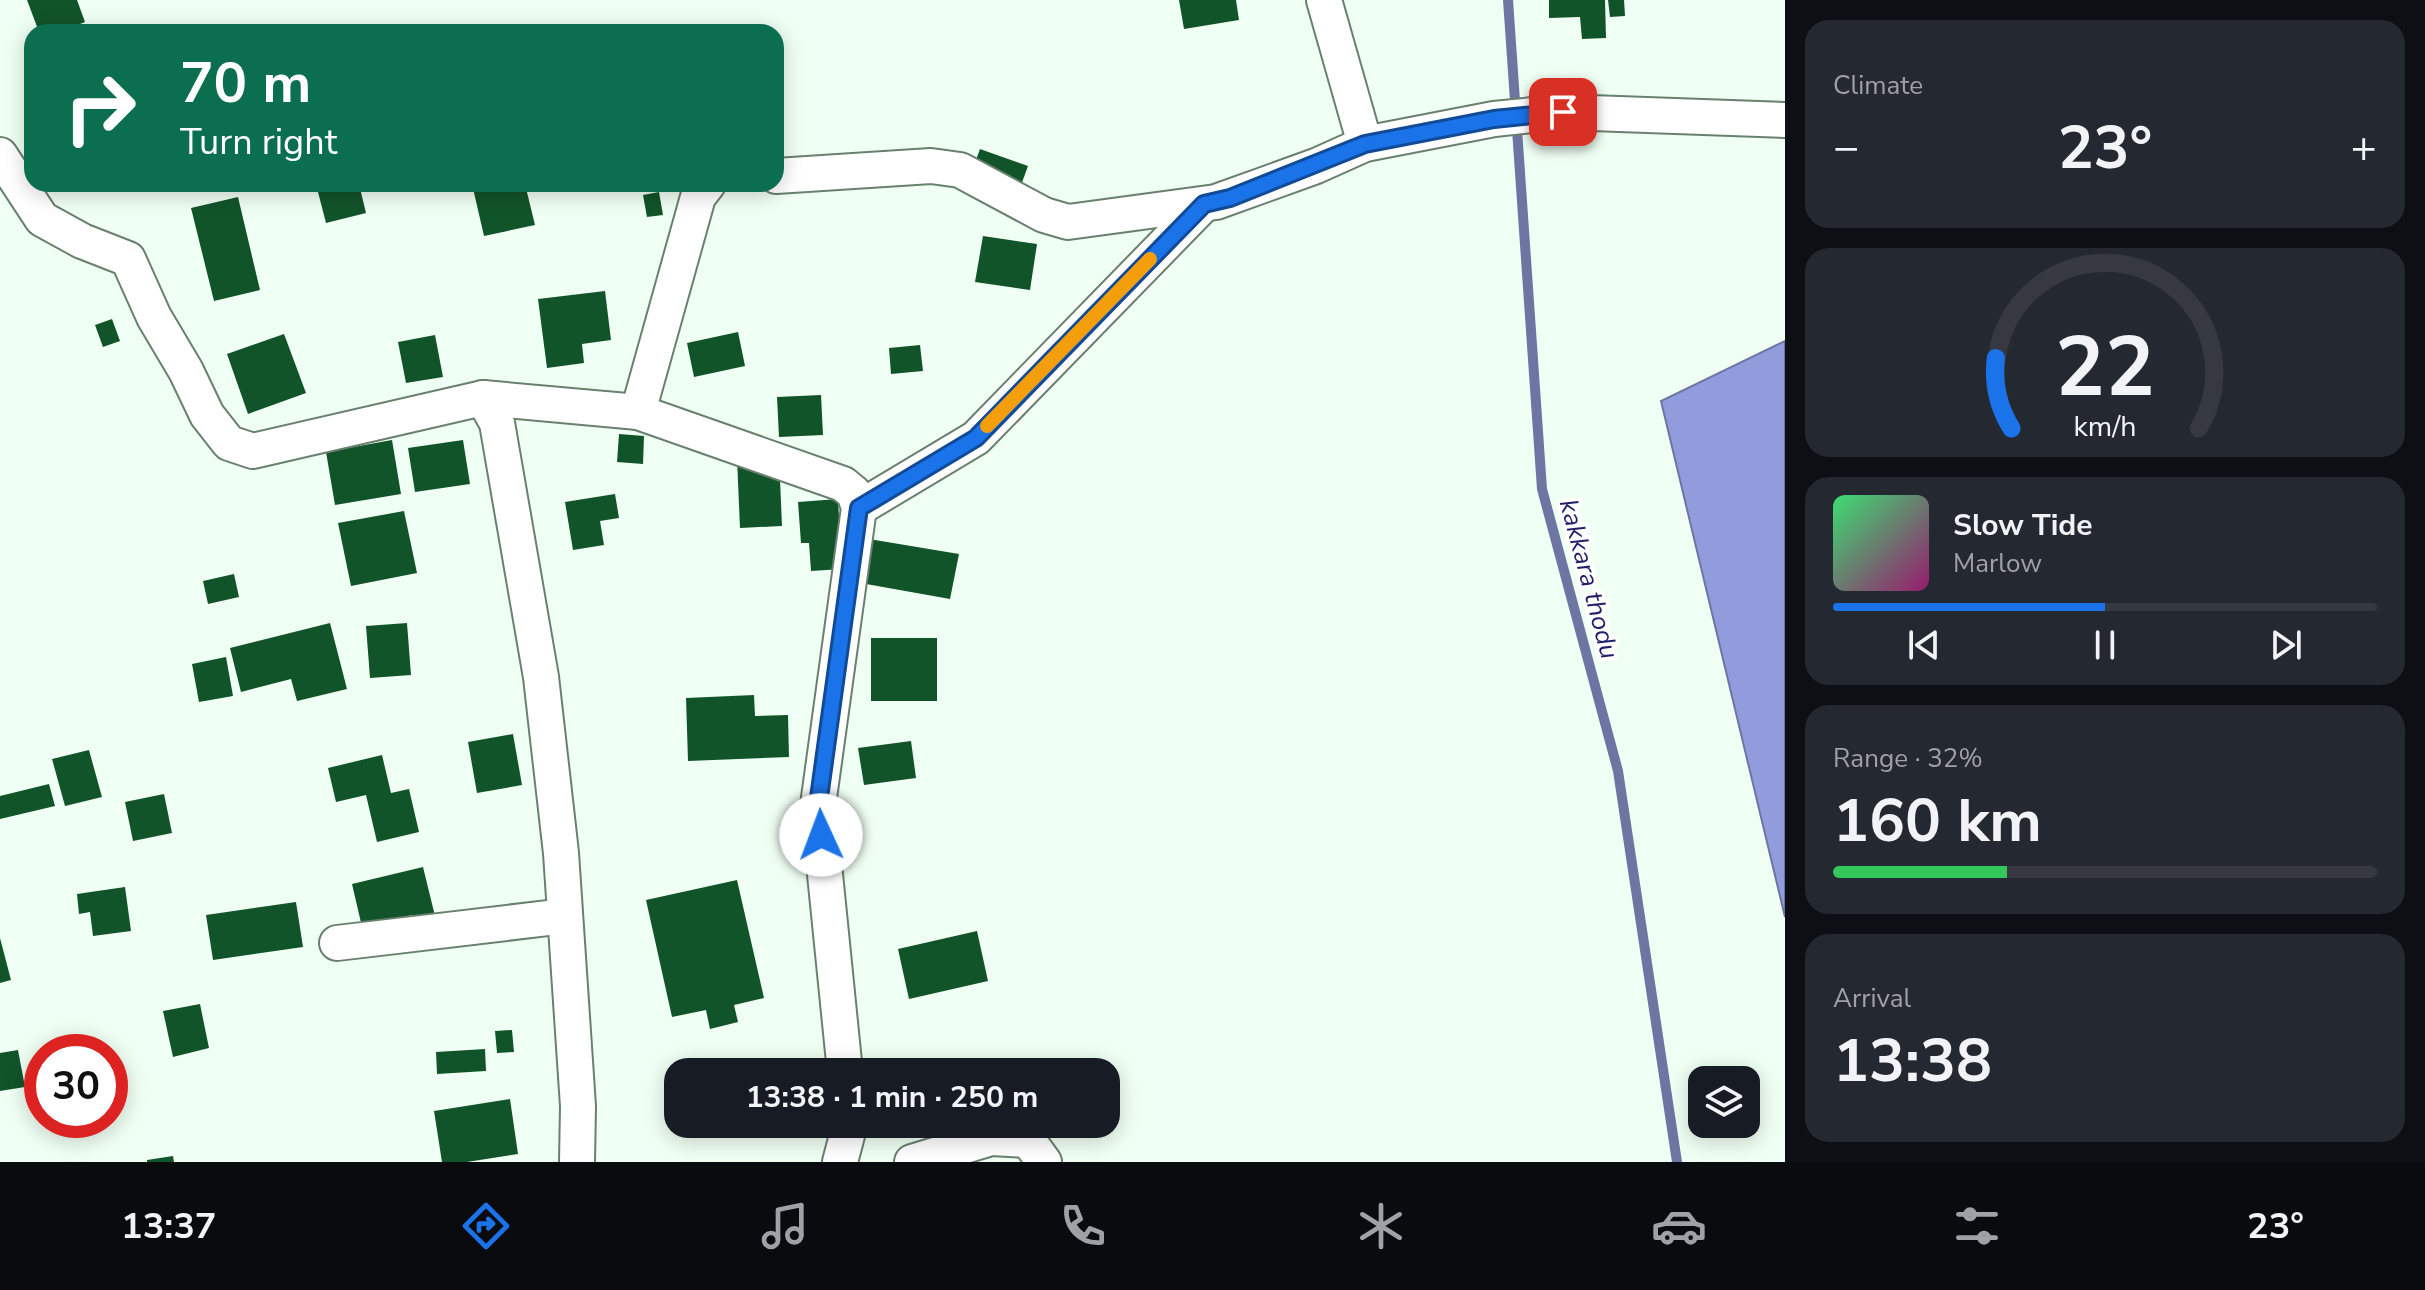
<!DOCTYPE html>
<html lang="en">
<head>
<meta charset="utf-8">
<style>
	body { margin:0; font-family:"Nunito Sans",sans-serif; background:#242831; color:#f1f3f6; height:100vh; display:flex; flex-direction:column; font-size:30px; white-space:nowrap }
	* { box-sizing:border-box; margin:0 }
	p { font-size:26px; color:#9ea1a6 }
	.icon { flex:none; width:44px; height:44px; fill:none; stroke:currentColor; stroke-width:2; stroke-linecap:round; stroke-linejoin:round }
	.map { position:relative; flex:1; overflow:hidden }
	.drawer { display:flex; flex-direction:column; gap:20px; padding:20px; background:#0d0f14; width:640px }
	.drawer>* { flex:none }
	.top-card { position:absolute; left:24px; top:24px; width:760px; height:168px; border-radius:24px; box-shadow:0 4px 20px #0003; background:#0b6e4f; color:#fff; overflow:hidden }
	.fabs { position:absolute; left:1688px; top:1066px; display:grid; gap:16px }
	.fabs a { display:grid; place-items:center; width:72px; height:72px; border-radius:16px; background:#171b24; box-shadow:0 4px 20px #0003; font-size:40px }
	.speed { position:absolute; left:24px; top:1034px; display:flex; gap:16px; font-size:40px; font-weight:700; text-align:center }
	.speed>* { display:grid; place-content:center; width:104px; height:104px; border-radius:50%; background:#171b24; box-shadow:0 4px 20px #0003; line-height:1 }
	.speed .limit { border:12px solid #d22; background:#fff; color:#111 }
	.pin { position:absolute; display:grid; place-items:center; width:68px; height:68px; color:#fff; margin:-34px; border-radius:16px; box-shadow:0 4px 12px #0006 }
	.me { position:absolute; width:88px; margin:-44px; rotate:358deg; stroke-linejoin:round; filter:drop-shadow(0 0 6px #0008) }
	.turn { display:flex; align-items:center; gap:28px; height:168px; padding:0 24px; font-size:36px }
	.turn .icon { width:104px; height:104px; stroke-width:2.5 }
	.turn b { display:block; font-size:56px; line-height:68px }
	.big { font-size:60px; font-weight:700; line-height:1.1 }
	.drawer .widget { flex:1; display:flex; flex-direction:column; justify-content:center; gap:12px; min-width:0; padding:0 28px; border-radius:24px; background:#242831 }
	.drawer .dial { align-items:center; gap:0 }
	.dial svg { height:208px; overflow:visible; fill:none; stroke:#363941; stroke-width:7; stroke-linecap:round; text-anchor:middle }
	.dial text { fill:#f1f3f6; stroke:none }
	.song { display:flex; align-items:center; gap:24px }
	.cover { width:96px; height:96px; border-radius:12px; background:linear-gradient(135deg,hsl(140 70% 55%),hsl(320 70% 35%)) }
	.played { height:8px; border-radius:4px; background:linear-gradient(90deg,#1a73e8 50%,#363941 50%) }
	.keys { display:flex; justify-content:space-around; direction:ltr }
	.heat { display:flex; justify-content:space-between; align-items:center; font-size:44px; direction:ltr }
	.charge { height:12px; border-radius:6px; background:linear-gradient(90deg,#34c759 32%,#363941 0) }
	.trip { position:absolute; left:664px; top:1058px; width:456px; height:80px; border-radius:24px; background:#171b24; box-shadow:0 4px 20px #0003; font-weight:700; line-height:80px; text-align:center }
	.tab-bar { display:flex; height:128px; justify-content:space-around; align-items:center; background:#090b0e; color:#9ea1a6 }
	.tab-bar .icon { width:56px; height:56px }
	.tab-bar .active { color:#1a73e8 }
	.tab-bar b { font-size:36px; color:#f1f3f6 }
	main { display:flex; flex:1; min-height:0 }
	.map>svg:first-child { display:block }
	.water { fill:#929cdd; stroke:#6d76a2; stroke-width:2 }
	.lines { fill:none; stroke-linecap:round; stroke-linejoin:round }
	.stream { stroke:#6d76a2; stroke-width:10 }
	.building { fill:#125429 }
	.minor-casing { stroke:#6a806e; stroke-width:38 }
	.minor { stroke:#fff; stroke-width:34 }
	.route-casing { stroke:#114b97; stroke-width:20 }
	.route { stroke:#1a73e8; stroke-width:14 }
	.slow { stroke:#f59e0b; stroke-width:14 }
	.labels { text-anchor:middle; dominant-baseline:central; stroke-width:8; stroke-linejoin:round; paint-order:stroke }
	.water-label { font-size:26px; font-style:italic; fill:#211f6a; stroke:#fff }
</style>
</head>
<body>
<main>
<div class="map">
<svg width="1785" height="1162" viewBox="0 0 1785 1162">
	<rect width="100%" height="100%" fill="#f0fff3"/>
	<!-- water -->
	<path class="water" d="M1785 341V917L1661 401Z"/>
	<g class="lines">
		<!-- stream -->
		<path class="stream" d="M1508 0 1542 489 1618 771 1677 1162"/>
	</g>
	<!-- building -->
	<g class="building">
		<path d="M27 0H77L85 22 60 32H39Z"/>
		<path d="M1179 0H1236L1239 20 1184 29Z"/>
		<path d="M1549 0H1605L1606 38 1582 39 1580 17 1549 18Z"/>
		<path d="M1608 0H1624L1625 16 1610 17Z"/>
		<path d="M980 149 1028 166 1016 199 968 182Z"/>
		<path d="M351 184H359L366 213 326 223 318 192Z"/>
		<path d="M472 184H525L535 225 484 236Z"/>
		<path d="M659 192 663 215 647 217 643 195Z"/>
		<path d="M238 197 260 290 214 301 191 208Z"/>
		<path d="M983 236 1037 244 1030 290 975 282Z"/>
		<path d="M605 291 611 340 582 344 584 363 547 368 538 299Z"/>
		<path d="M112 319 120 341 103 347 95 325Z"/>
		<path d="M738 332 745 366 694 377 687 343Z"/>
		<path d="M284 334 306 393 248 414 227 354Z"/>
		<path d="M435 335 443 377 406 383 398 342Z"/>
		<path d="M920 345 923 371 891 374 889 348Z"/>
		<path d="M821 395 823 435 779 437 777 397Z"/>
		<path d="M619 434 644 436 643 464 617 462Z"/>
		<path d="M392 440 401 494 335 505 326 452Z"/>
		<path d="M463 440 470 484 415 492 408 448Z"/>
		<path d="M779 456 782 526 740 528 737 458Z"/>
		<path d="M615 494 619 518 600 521 604 545 573 550 565 502Z"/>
		<path d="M838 499 842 569 811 571 809 543H801L798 502Z"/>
		<path d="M404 511 417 573 351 586 338 523Z"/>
		<path d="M863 538 959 554 950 599 855 582Z"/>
		<path d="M234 574 239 597 208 604 203 581Z"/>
		<path d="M330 623 347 689 297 701 291 679 241 692 230 648Z"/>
		<path d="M407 623 411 675 370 678 366 626Z"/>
		<rect x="871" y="638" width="66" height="63"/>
		<path d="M226 657 233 696 199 702 192 664Z"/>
		<path d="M754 695 755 716 788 715 789 757 688 761 686 698Z"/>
		<path d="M513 734 522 785 477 793 468 742Z"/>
		<path d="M911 741 916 778 864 785 858 748Z"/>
		<path d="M89 750 102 797 65 806 52 759Z"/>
		<path d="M382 755 391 793 409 789 419 832 377 842 366 795 336 802 328 768Z"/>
		<path d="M49 784 55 806 0 819V796Z"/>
		<path d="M164 794 172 833 133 841 125 802Z"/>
		<path d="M423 867 436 920 414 926 412 915 362 927 352 884Z"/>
		<path d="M737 880 764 998 734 1005 738 1022 710 1029 706 1010 672 1017 646 900Z"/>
		<path d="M125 887 131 931 93 936 90 912 79 914 77 894Z"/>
		<path d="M296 902 303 947 213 960 206 915Z"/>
		<path d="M977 931 988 981 909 999 898 949Z"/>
		<path d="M0 938 11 980 0 983Z"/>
		<path d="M200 1004 209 1048 173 1057 163 1011Z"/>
		<path d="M512 1030 514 1052 497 1053 495 1031Z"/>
		<path d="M485 1049 486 1071 437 1074 436 1052Z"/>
		<path d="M18 1050 25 1087 0 1091V1053Z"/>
		<path d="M952 1066V1072H896V1070Z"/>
		<path d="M510 1099 518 1154 467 1162H442L434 1111Z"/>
		<path d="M875 1124H955V1130L876 1134Z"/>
		<path d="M173 1156 174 1162H147V1160Z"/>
	</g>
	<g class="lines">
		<!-- minor casing -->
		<g class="minor-casing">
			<g id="minor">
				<path d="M1324 0 1365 144"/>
				<path d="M0 155 42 219 82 241 128 259 154 317 186 371 207 415 229 443 253 451 483 398 497 423 541 677 561 853 578 1106 577 1162"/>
				<path d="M776 176 931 166 960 170 1044 215 1068 222 1216 202 1316 166 1365 144 1494 119 1563 112 1785 120"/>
				<path d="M483 398 638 412 698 197 708 184"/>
				<path d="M638 412 843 484 854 493 859 508 818 805 845 1072"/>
				<path d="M859 508 976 438 1204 204"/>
				<path d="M337 943 565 916"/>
				<path d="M840 1162 850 1124"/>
				<path d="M912 1162 991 1138 1028 1140 1044 1162"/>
			</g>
		</g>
		<!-- minor -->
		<use href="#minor" class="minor"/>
	</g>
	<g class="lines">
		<!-- route casing -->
		<g class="route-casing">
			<path id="route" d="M821 835 818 805 859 508 976 438 1204 204 1230 198 1365 144 1494 119 1563 112"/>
		</g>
		<!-- route -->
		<use href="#route" class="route"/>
		<!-- slow -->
		<path class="slow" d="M987 426 1150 259"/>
	</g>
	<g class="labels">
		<!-- water labels -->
		<g class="water-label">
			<text transform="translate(1589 579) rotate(75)">kakkara thodu</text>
		</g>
	</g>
</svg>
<div class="fabs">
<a><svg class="icon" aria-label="layers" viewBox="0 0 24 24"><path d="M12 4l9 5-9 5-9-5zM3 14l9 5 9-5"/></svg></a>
</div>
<div class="speed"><div class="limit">30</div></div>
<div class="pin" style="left:1563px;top:112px;background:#d93025"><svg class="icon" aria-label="arrive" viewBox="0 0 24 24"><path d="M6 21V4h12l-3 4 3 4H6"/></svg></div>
<svg class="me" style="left:821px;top:835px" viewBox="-20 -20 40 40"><circle r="19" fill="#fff"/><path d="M0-13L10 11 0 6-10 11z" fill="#1a73e8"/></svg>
<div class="trip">13:38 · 1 min · 250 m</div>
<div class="top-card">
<div class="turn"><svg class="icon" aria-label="right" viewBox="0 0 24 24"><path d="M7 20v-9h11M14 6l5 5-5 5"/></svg><div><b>70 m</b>Turn right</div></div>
</div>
</div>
<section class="drawer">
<div class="widget"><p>Climate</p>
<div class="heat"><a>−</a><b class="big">23°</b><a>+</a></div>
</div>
<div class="widget dial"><svg viewBox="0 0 100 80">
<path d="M14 69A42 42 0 1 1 86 69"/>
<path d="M14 69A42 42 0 0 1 8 42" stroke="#1a73e8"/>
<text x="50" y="56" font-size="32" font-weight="700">22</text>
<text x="50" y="72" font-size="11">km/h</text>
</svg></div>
<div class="widget">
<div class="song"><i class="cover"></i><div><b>Slow Tide</b><p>Marlow</p></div></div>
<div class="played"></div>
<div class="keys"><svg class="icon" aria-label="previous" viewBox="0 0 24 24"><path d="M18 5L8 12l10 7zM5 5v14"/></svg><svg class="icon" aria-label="pause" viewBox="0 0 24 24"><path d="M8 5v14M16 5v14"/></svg><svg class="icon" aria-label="next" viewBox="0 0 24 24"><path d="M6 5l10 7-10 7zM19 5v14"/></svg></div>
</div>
<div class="widget"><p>Range · 32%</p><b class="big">160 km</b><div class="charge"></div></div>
<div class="widget"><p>Arrival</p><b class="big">13:38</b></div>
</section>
</main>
<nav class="tab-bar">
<b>13:37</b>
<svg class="icon active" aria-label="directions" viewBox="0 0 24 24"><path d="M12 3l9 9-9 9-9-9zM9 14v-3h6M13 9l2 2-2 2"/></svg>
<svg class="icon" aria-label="music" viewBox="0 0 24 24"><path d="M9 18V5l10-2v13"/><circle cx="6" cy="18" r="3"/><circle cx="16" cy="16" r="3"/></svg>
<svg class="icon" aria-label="phone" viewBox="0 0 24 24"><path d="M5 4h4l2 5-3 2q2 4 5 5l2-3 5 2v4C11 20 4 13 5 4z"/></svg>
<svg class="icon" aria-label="climate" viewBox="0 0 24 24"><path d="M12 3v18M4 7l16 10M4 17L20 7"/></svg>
<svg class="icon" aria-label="car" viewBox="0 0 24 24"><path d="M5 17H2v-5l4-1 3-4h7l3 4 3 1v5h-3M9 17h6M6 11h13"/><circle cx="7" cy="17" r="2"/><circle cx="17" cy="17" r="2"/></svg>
<svg class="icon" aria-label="filters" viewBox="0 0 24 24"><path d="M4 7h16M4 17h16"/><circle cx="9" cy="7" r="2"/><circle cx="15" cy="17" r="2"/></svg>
<b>23°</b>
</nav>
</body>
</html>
